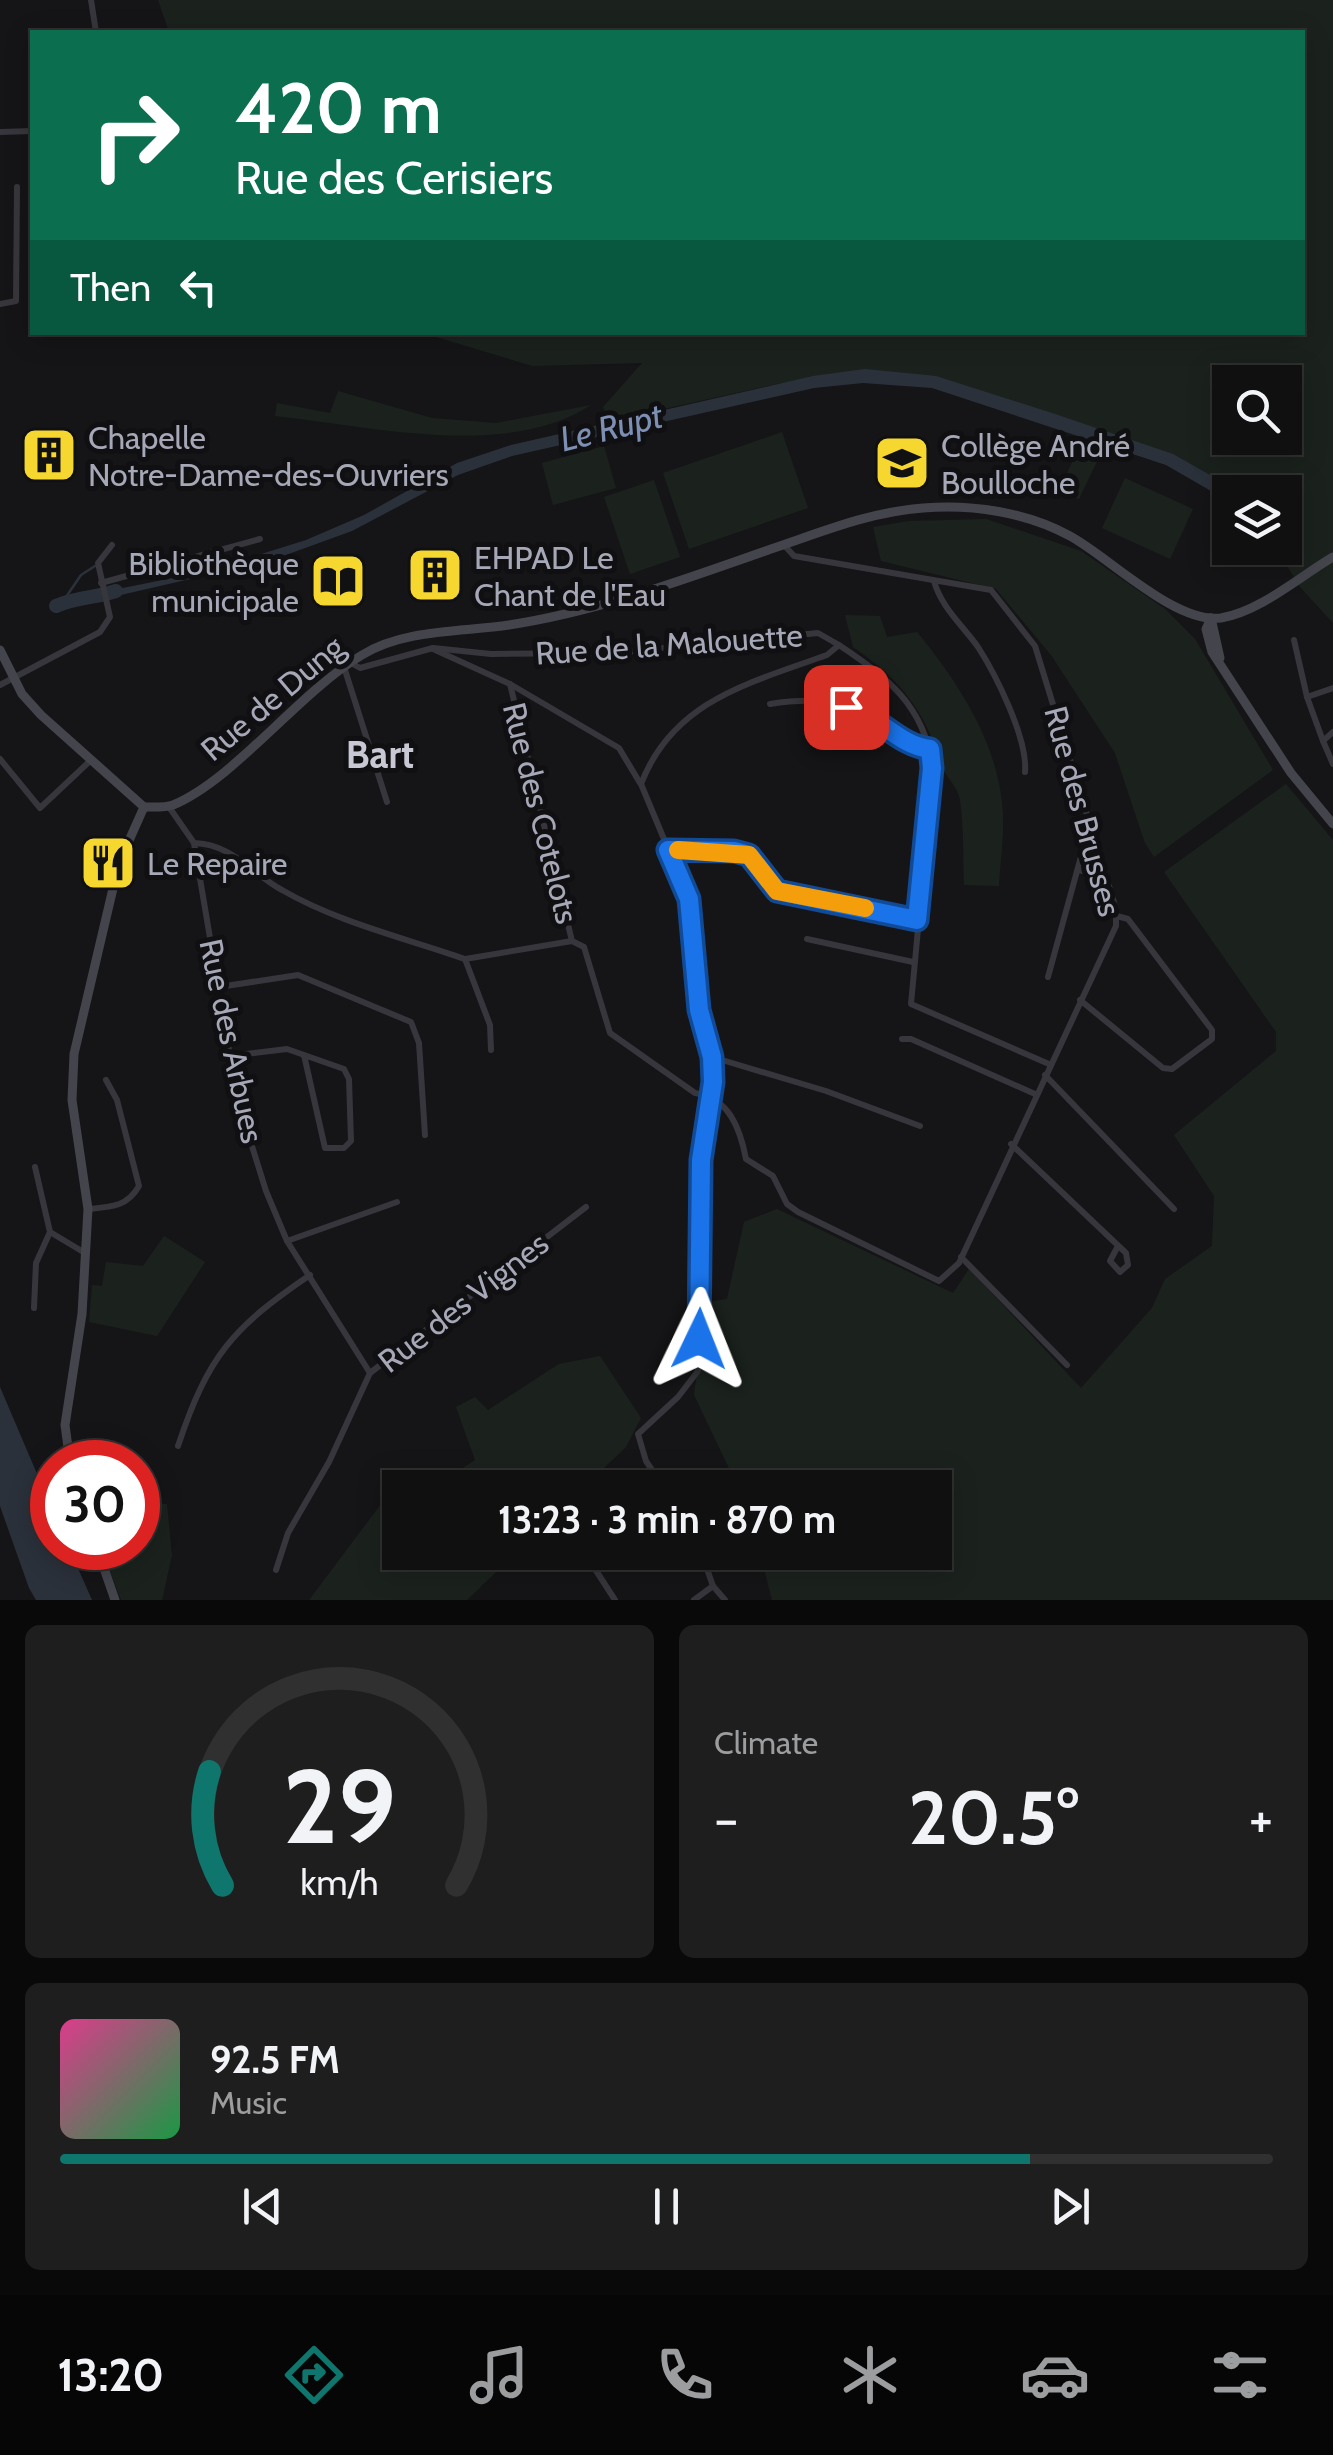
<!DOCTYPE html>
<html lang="en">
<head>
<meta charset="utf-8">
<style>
	body { margin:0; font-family:Cabin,sans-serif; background:#1e1e1f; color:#f1f3f6; height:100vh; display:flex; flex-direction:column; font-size:38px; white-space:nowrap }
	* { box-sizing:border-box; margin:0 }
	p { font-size:32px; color:#9c9d9f }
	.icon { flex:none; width:55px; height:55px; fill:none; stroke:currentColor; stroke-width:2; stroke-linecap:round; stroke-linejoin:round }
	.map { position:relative; height:1600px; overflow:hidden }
	.panel { display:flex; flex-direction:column; gap:25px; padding:25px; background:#090909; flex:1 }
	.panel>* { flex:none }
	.top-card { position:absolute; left:30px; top:30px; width:1275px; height:305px; border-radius:0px; box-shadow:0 5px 25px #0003,0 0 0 2px #303031; background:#0b6e4f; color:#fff; overflow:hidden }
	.buttons { position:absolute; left:1212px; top:365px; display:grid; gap:20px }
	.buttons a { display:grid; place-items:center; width:90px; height:90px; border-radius:0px; background:#101011; box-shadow:0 5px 25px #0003,0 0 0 2px #303031; font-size:50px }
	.speed { position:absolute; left:30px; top:1440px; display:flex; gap:20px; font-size:50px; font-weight:700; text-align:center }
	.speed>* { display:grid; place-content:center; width:130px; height:130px; border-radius:50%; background:#101011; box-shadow:0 5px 25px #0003,0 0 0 2px #303031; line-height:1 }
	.speed .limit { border:15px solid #d22; background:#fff; color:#111 }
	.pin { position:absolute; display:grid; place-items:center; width:85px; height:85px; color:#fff; margin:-42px; border-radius:20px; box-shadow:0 5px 15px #0006 }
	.me { position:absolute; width:110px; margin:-55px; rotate:2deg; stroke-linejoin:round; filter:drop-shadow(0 0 8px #0008) }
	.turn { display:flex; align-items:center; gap:35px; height:210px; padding:0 40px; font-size:45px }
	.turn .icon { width:130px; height:130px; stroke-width:2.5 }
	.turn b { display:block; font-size:70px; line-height:85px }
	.then { display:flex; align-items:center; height:95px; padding:0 40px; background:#0003; gap:20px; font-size:38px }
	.big { font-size:75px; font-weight:700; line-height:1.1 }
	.panel .card { flex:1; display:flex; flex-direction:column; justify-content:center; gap:15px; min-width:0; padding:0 35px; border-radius:15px; background:#1e1e1f }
	.panel .dial { align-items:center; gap:0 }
	.dial svg { height:260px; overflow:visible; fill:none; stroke:#303031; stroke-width:7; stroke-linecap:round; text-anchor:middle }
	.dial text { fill:#f1f3f6; stroke:none }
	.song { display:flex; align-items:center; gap:30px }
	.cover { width:120px; height:120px; border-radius:15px; background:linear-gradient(135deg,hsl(330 70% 55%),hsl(140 70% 35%)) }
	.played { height:10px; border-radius:5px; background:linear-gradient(90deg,#0f766e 80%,#303031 80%) }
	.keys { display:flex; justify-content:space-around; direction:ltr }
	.heat { display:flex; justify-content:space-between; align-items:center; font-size:55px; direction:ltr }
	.panel .tiles { flex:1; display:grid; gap:25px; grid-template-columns:1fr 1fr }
	.card:last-child { grid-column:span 2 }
	.trip { position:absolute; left:382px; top:1470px; width:570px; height:100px; border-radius:0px; background:#101011; box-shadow:0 5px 25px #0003,0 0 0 2px #303031; font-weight:700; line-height:100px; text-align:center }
	.menu { display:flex; height:160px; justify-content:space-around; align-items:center; background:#060607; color:#9c9d9f }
	.menu .icon { width:70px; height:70px }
	.menu .current { color:#0f766e }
	.menu b { font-size:45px; color:#f1f3f6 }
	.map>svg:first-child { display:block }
	.green { fill:#1b221d; fill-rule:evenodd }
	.water { fill:#2b313b }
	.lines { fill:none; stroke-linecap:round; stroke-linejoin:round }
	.stream { stroke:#2b313b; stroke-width:2.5 }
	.river { stroke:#2b313b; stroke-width:14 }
	.minor { stroke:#36363c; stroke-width:6 }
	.secondary { stroke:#44444c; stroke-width:9 }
	.route-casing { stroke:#114b97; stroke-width:25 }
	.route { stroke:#1a73e8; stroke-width:18 }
	.slow { stroke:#f59e0b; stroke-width:18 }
	.labels { text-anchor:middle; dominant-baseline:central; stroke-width:10; stroke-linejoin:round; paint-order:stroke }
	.poi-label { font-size:32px; fill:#a6a8b7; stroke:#101012; text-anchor:start }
	.street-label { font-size:32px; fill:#a6a8b7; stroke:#101012 }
	.water-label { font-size:35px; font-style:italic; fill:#7d8fb3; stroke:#101012 }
	.quarter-label { font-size:38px; font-weight:bold; fill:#c7c8d3; stroke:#101012 }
</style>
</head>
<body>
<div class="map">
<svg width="1333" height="1600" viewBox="0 0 1333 1600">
	<rect width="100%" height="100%" fill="#151517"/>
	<!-- green -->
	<g class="green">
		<path d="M158 0H1333V623L1300 587 1276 548H1285V492H1230L1171 459 947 384 860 372 777 384 609 421 603 407 642 363 532 366 423 333 1302 332V32H169ZM1230 382H1285V438H1230Z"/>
		<path d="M338 391 432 418 496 423 591 405C507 460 369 426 275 416L277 403 330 413Z"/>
		<path d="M782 432 808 508 689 549 663 473Z"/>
		<path d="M604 446 616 488 553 505 542 463Z"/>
		<path d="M1080 446 1100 455 1079 499 1059 490Z"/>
		<path d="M1125 478 1193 509 1170 559 1102 528Z"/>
		<path d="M654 480 680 557 630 574 604 497Z"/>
		<path d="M986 519 1081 551 1165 609 1195 639 1273 770 1154 857 1145 843 1115 753 1051 655 996 589 881 561 873 527 909 521Z"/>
		<path d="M845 615 880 616 887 637 917 632C959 683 1000 746 1003 815 1004 838 1000 863 999 886L964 885C963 857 964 828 960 800 958 785 942 774 939 760 926 710 896 676 853 647Z"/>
		<path d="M1286 784 1333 840V1600H772L760 1553 935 1552V1488L738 1487 694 1395 707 1302 727 1299 744 1222 777 1209 953 1293 969 1269 1081 1388 1152 1308 1165 1279 1212 1246 1214 1196 1174 1135 1276 1051V1032L1164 872Z"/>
		<path d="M164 1236 205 1262 157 1336 89 1322 92 1285 102 1286 106 1262 143 1266Z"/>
		<path d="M600 1356 641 1418 626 1447 584 1487H434L475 1460 456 1407 475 1397 488 1410 559 1364Z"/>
		<path d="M405 1472 422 1487 400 1488V1552L516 1553 467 1600H309Z"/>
		<path d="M138 1503 167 1504 172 1555 162 1600H121L101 1548H138Z"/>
	</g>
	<!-- water -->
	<g class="water">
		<path d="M865 369 936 376 1052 413 1173 454 1240 492H1230V502L1166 465 932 388 863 383 814 388 512 456 458 475 352 531 272 560 108 598V591L207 571 306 540 364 515 457 463 511 445 813 376Z"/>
		<path d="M0 1387 52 1509V1548H69L92 1600H36L29 1588 0 1506Z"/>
	</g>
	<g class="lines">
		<!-- stream -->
		<path class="stream" d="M66 597 81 575 95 566"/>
		<!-- river -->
		<path class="river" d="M56 606C76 597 95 598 116 591"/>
		<!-- minor -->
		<g class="minor">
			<path d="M91 0 96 32"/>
			<path d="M0 132 32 131"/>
			<path d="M0 304 16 301 17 187"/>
			<path d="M934 581C941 607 963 626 978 647 996 675 1028 739 1025 772"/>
			<path d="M101 583 260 539"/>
			<path d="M1294 640 1307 697 1333 688"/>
			<path d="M839 645C888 678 924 705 933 768L911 1004 1049 1064"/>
			<path d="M433 649 510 684 619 748 640 783"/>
			<path d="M351 663 360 668 433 648 491 654 614 653 818 633 839 645 827 655C749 683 673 701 641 784L689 899 699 1010 712 1057 713 1081 701 1160 698 1371 678 1397 638 1434 646 1461 664 1488"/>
			<path d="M344 667 387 802"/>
			<path d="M510 684 572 941"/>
			<path d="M0 685 100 632 110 617 98 563 112 545"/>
			<path d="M1307 697 1323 741"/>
			<path d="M770 704C800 699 843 698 870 714 892 727 903 745 930 749"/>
			<path d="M1333 732 1323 741 1333 764"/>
			<path d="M0 759 40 808 91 760"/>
			<path d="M169 807 194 843 237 1098 266 1191 287 1241 370 1373"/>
			<path d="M194 843C232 844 251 873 282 890 337 922 405 938 465 959L490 1025 491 1050"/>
			<path d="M667 850 733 851 749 855 777 891 917 920"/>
			<path d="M1078 870 1103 875"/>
			<path d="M807 939 913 962"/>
			<path d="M572 941 584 947 610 1033 695 1093C729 1098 740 1128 746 1159L773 1176 787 1204 798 1212 939 1281 959 1263 1116 926V909L1035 646 991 590 794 556 784 545"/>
			<path d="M465 959 572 941"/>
			<path d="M1048 977 1088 831"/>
			<path d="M219 987 298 975 411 1022 419 1043 425 1135"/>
			<path d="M1080 1000 1163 1068 1172 1069 1212 1039V1030L1128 919 1117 916"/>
			<path d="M902 1039H911L1035 1094"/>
			<path d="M230 1056 287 1049 344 1069 349 1079 351 1141 344 1148H325L304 1055"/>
			<path d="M712 1057 826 1091 920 1126"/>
			<path d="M1045 1075 1174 1209"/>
			<path d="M1011 1144 1126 1253 1128 1265 1120 1272 1110 1261 1118 1246"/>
			<path d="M35 1167 50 1232 85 1253"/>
			<path d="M88 1209C111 1207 127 1207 139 1186L117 1100 106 1080"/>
			<path d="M287 1241 397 1202"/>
			<path d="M961 1257 1067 1365"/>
			<path d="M34 1308 36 1263 50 1232"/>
			<path d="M178 1446C208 1356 232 1328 310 1275"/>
			<path d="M584 1552 615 1600"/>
			<path d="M701 1552 713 1586 725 1600"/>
			<path d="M276 1570 288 1533 329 1462 370 1373 586 1207"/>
			<path d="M694 1600 713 1586"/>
		</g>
		<!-- secondary -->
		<g class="secondary">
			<path d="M1211 618 1206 629 1212 652 1291 773 1333 824"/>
			<path d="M1211 618 1220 658"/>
			<path d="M0 650 22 694 41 715 144 807 119 863 74 1054 72 1100 88 1209 82 1314 65 1425 70 1462"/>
			<path d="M144 807C153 807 164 808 173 805 235 779 298 693 362 655 404 629 462 632 509 625 600 611 685 579 771 549 822 532 869 512 923 508 972 504 1026 512 1070 536 1109 557 1175 624 1221 618 1261 611 1299 577 1333 557"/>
			<path d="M97 1548 115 1600"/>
		</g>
	</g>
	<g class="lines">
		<!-- route casing -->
		<g class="route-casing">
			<path id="route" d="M699 1339 701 1160 713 1082 712 1057 699 1010 689 899 668 850 734 851 749 855 777 891 917 920 932 768 930 749C897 745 879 715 846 707"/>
		</g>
		<!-- route -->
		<use href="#route" class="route"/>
		<!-- slow -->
		<path class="slow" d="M678 850 749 855 777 891 865 908"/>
	</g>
	<!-- icons -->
	<defs>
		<g id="building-square" transform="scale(2.875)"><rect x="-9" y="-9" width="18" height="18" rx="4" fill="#f5d72f" stroke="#101012"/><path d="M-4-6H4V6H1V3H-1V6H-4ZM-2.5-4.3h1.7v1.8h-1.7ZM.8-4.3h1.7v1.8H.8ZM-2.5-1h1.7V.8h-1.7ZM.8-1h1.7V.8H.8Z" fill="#111"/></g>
		<g id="school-square" transform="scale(2.875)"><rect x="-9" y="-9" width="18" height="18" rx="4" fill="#f5d72f" stroke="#101012"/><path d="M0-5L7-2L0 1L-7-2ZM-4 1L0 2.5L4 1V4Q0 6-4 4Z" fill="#111"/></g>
		<g id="library-square" transform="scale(2.875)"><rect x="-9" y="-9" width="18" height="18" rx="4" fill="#f5d72f" stroke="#101012"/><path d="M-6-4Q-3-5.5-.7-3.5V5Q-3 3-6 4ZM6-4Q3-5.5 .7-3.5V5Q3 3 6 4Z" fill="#111"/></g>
		<g id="restaurant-square" transform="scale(2.875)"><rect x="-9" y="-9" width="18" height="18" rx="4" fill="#f5d72f" stroke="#101012"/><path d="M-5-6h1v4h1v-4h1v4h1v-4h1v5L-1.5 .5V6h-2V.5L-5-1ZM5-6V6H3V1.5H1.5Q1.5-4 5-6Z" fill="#111"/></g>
	</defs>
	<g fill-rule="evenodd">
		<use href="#building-square" x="49" y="455"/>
		<use href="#school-square" x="902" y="463"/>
		<use href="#building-square" x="435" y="575"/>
		<use href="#library-square" x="338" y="581"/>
		<use href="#restaurant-square" x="108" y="863"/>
	</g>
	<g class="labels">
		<!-- poi labels -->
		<g class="poi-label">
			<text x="88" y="437">Chapelle<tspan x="88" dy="37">Notre-Dame-des-Ouvriers</tspan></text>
			<text x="941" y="445">Collège André<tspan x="941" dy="37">Boulloche</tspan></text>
			<text x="474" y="557">EHPAD Le<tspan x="474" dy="37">Chant de l'Eau</tspan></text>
			<text x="299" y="563" text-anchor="end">Bibliothèque<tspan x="299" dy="37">municipale</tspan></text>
			<text x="147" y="863">Le Repaire</text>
		</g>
		<!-- street labels -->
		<g class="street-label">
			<text transform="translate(669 644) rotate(-4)">Rue de la Malouette</text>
			<text transform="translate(272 698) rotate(-40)">Rue de Dung</text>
			<text transform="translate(1083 811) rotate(75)">Rue des Brusses</text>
			<text transform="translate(541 813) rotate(76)">Rue des Cotelots</text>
			<text transform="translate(232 1041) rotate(78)">Rue des Arbues</text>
			<text transform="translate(463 1302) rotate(-38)">Rue des Vignes</text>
		</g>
		<!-- water labels -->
		<g class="water-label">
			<text transform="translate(611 427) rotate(-14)">Le Rupt</text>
		</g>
		<!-- quarter labels -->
		<g class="quarter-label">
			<text x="380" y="754">Bart</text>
		</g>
	</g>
</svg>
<div class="buttons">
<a><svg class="icon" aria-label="search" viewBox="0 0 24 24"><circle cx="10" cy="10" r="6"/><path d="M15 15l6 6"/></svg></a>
<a><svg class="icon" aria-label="layers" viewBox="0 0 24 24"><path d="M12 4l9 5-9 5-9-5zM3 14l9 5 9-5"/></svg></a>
</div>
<div class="speed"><div class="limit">30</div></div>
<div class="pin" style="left:846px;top:707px;background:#d93025"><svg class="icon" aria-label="arrive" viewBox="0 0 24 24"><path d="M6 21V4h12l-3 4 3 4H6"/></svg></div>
<svg class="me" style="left:699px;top:1339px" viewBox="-20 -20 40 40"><path d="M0-17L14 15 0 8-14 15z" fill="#1a73e8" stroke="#fff" stroke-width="4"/></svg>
<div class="trip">13:23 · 3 min · 870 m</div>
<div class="top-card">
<div class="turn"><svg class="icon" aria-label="right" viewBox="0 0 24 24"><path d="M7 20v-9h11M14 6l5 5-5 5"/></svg><div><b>420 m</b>Rue des Cerisiers</div></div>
<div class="then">Then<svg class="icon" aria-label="left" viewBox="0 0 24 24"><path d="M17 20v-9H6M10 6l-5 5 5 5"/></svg></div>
</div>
</div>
<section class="panel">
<div class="tiles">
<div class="card dial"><svg viewBox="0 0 100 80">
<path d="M14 69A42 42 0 1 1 86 69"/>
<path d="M14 69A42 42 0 0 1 10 34" stroke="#0f766e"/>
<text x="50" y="56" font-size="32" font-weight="700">29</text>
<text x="50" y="72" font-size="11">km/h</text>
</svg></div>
<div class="card"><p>Climate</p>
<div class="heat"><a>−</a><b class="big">20.5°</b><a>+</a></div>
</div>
<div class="card">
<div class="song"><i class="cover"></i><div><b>92.5 FM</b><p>Music</p></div></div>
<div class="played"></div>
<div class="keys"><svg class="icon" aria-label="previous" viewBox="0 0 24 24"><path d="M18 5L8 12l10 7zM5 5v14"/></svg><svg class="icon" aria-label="pause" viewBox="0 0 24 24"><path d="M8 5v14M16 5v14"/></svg><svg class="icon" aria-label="next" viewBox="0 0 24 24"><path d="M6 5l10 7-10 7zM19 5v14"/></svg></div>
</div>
</div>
</section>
<nav class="menu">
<b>13:20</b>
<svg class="icon current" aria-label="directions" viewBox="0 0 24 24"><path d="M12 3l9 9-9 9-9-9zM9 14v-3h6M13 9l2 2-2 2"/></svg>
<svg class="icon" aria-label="music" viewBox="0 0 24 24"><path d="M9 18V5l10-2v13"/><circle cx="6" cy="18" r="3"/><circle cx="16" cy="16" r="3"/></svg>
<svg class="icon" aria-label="phone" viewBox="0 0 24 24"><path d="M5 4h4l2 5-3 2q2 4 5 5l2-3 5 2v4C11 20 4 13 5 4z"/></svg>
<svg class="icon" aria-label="climate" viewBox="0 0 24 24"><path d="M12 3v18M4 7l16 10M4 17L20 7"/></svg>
<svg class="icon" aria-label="car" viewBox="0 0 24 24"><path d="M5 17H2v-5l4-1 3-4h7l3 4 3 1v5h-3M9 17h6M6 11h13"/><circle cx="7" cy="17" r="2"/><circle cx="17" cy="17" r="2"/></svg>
<svg class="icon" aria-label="filters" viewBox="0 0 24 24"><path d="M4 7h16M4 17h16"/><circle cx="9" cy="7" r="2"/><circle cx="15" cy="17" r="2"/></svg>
</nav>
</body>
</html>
